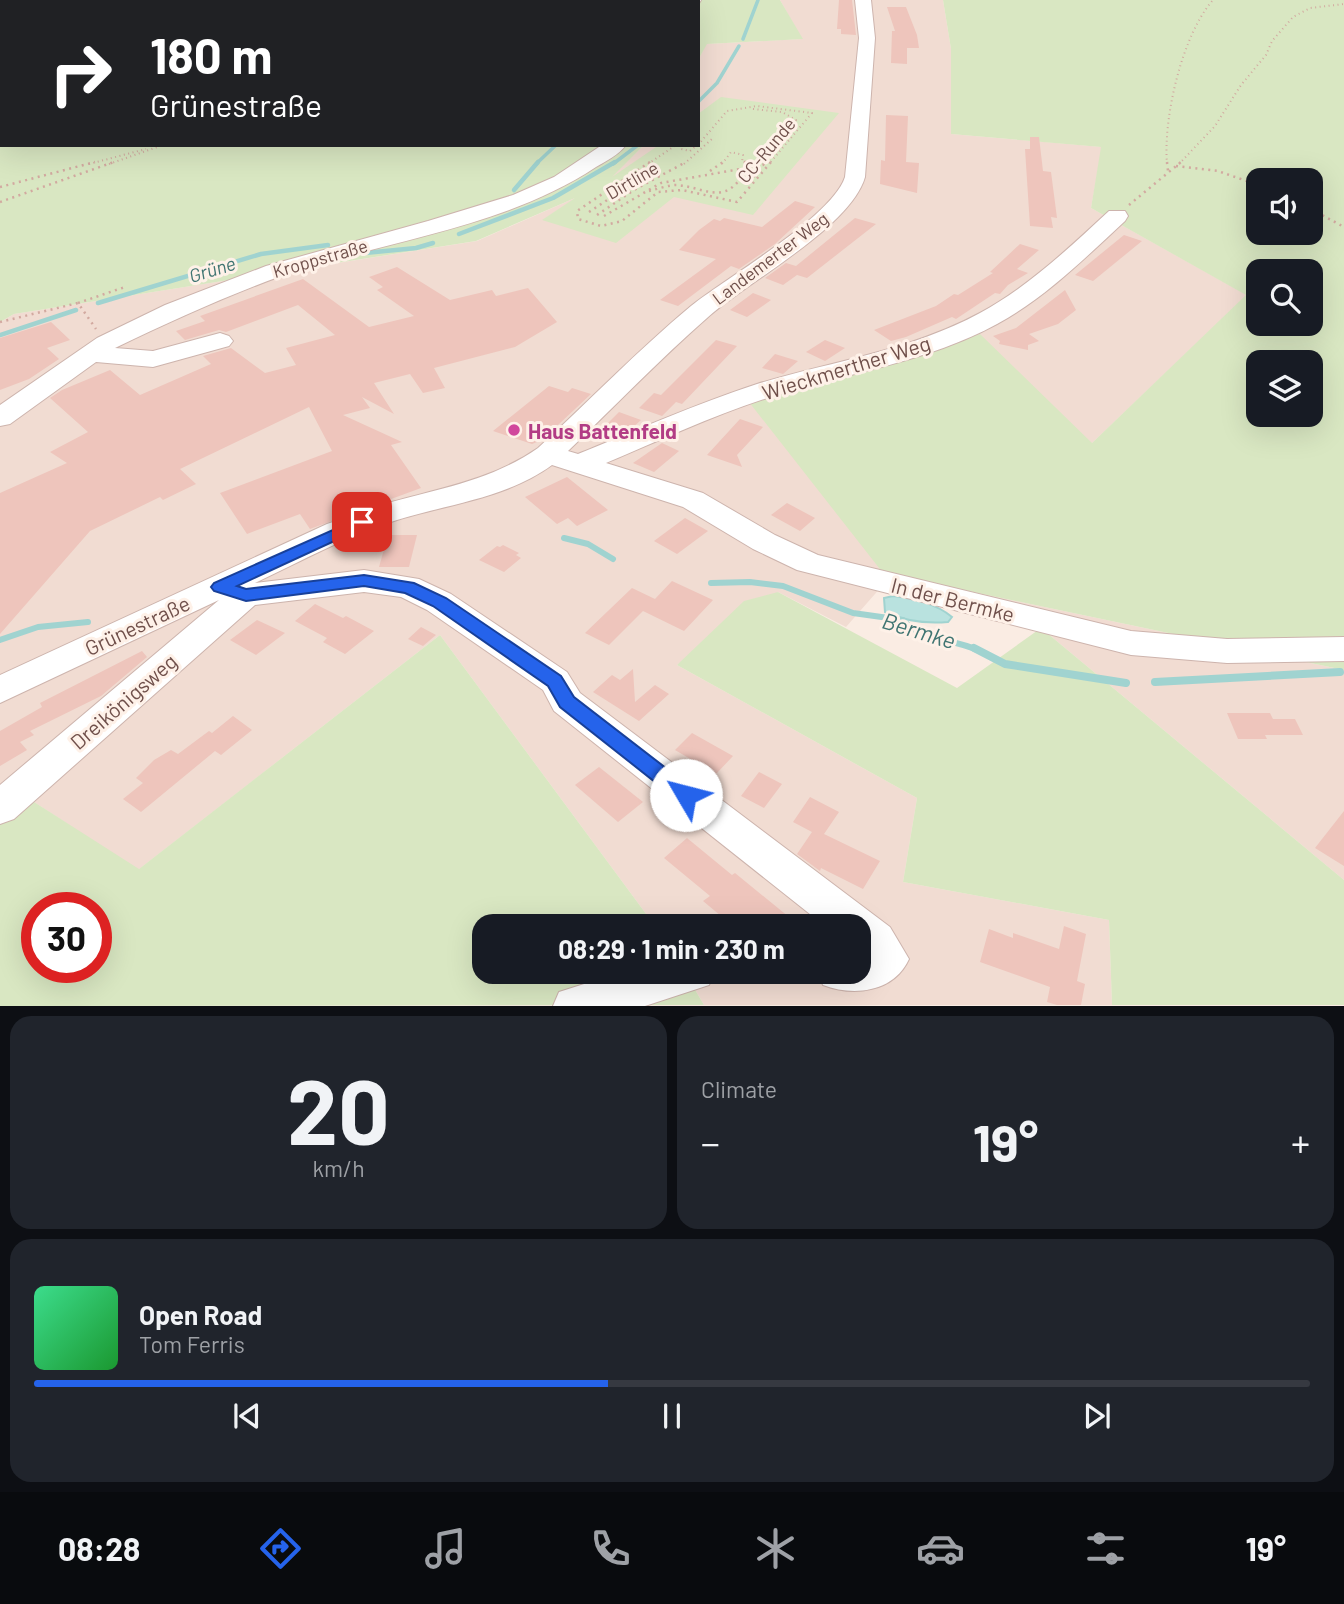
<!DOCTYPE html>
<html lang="en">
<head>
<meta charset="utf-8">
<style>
	body { margin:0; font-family:Barlow,sans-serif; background:#20242c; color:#f1f3f6; height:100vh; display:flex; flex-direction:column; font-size:26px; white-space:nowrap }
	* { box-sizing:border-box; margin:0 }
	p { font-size:23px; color:#9ea1a6 }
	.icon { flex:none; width:38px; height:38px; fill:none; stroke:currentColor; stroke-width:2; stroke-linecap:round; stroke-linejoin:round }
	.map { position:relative; height:1006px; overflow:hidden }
	.side { display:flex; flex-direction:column; gap:10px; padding:10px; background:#0d0f14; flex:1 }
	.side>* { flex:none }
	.hud { position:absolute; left:0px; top:0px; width:700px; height:147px; box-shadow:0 7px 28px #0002; background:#202124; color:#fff; overflow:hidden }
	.tools { position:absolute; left:1246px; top:168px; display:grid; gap:14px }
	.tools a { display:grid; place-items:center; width:77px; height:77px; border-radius:14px; background:#171b24; box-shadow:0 7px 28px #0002; font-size:35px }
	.speed { position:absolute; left:21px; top:892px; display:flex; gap:14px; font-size:35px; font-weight:700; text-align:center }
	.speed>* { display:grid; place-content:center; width:91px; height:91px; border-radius:50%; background:#171b24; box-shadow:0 7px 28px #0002; line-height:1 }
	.speed .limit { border:10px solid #d22; background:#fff; color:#111 }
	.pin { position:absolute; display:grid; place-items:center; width:60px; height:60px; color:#fff; margin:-30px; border-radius:14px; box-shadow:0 4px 10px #0006 }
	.me { position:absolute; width:77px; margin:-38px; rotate:307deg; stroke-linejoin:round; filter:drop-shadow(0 0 5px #0008) }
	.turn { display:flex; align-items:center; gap:24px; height:147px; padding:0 35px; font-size:32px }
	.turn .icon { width:91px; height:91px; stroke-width:2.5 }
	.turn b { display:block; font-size:49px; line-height:60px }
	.big { font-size:52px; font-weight:700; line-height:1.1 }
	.side .card { flex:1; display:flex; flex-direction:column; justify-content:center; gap:10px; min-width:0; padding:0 24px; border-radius:21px; background:#20242c }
	.side .dial { align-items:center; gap:0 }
	.dial b { font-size:91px; line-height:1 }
	.song { display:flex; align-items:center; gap:21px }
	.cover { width:84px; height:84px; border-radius:10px; background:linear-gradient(135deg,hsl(150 70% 55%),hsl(130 70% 35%)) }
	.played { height:7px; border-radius:4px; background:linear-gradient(90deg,#2563eb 45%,#363941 45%) }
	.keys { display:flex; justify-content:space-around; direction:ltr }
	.heat { display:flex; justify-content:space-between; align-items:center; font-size:38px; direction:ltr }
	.side .tiles { flex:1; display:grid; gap:10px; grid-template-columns:1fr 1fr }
	.card:last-child { grid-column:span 2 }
	.trip { position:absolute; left:472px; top:914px; width:399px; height:70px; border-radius:21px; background:#171b24; box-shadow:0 7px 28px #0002; font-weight:700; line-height:70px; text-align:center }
	.menu { display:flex; height:112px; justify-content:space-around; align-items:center; background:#090b0e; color:#9ea1a6 }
	.menu .icon { width:49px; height:49px }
	.menu .on { color:#2563eb }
	.menu b { font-size:32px; color:#f1f3f6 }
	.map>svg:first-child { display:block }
	.residential { fill:#f1dcd2 }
	.green { fill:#d9e7c2; fill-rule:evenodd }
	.water { fill:#b9e2df; stroke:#a0d3d0; stroke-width:2 }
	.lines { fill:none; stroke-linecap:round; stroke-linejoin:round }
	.stream-far3 { stroke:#a0d3d0; stroke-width:3.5 }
	.stream-far2 { stroke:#a0d3d0; stroke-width:4.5 }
	.stream-far1 { stroke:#a0d3d0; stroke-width:6 }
	.stream { stroke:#a0d3d0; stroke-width:8 }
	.building { fill:#eec5bc }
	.minor-casing { stroke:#cdb4ad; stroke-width:2 }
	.path-far1 { stroke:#d2a9a0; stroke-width:2; stroke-dasharray:1 3.5; stroke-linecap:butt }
	.path { stroke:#d2a9a0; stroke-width:2.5; stroke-dasharray:2 4.5; stroke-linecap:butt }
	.minor { fill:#fff; fill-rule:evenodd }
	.route { fill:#2563eb; stroke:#184099; stroke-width:2 }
	.hotel-dot { fill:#d1479c; stroke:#fef1e8; stroke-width:2.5 }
	.labels { text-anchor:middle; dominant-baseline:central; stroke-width:6; stroke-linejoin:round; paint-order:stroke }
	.far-street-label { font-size:18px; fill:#70504b; stroke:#fef1e8 }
	.far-water-label { font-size:19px; font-style:italic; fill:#407572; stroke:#fef1e8 }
	.street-label { font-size:21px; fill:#70504b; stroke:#fef1e8 }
	.hotel-label { font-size:21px; font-weight:bold; fill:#b23c85; stroke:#fef1e8; text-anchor:start }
	.water-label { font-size:23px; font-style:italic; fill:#407572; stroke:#fef1e8 }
</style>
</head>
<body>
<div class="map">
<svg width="1344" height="1006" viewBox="0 0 1344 1006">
	<rect width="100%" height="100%" fill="#faece3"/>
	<!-- residential -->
	<path class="residential" d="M780 0H943L951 49V134L1102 147 1091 208 1247 295 1091 444 980 335 883 573 1344 670V880L1041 628 882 586 846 627 778 592 677 665 917 798 903 882 1109 920 1112 1005H704L684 971H859V926H655L440 635 138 870 31 800 0 823V322L14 314 477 241 600 187 644 145H698V60L706 44 802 39Z"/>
	<!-- green -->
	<g class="green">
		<path d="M0 0H780L803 39 707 44 698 60V2H2V145H644L612 177 659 145H698V114L721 97 839 113 753 215 674 197 616 243 542 220 575 198 476 241 14 314 0 322Z"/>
		<path d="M943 0H1344V670L883 573 749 402 980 334 1092 443 1246 295 1091 208 1101 147 951 134V49ZM1258 180H1311V233H1258ZM1258 271H1311V324H1258ZM1258 362H1311V415H1258Z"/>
		<path d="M778 592 957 688 1041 628 1344 880V1005H1112L1109 920 903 882 917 798 677 665 744 601Z"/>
		<path d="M440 635 655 926H485V971H684L704 1005 0 1006V823L31 800 139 869ZM37 908H96V968H37Z"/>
	</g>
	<!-- water -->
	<path class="water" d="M893 596C912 598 937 604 952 617L948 622C926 624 905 621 885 612L884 598Z"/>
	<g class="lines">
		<!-- stream-far3 -->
		<g class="stream-far3">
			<path d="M743 39 758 0"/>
			<path d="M698 102 717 83 739 46"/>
			<path d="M536 164 556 145"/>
			<path d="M613 164 638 145"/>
		</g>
		<!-- stream-far2 -->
		<g class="stream-far2">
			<path d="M514 190 538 162"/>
			<path d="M459 234 553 198 615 162"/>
			<path d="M365 253 416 248 433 243"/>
			<path d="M98 303 261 254 328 245"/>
			<path d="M0 335 76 310"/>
		</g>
		<!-- stream-far1 -->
		<g class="stream-far1">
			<path d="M564 538 588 544 613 559"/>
			<path d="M711 583 750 582 783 586 853 613 903 620C922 642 952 638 977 650"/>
			<path d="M0 640 38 627 88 622"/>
		</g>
		<!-- stream -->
		<g class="stream">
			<path d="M974 648 1005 664 1126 683"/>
			<path d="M1155 682 1340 672"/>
		</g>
	</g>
	<!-- building -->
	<g class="building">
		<path d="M839 0H852L856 35 841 34V29H837Z"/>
		<path d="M887 7H906L917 35 919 48H907V64L891 63 892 31H895Z"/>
		<path d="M886 115 908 116 906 162 919 163 917 193 880 184 881 160 885 161Z"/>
		<path d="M1030 137H1039L1043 171 1051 172 1057 218 1051 217 1053 228 1030 226 1025 149H1030Z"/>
		<path d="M795 201 815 207 775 244 739 269 731 266 678 306 660 300 716 259 679 250 699 230 714 219 720 221 724 218 762 227Z"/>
		<path d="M855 218 876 224 807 278 797 275 783 285 765 278 786 263 796 266Z"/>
		<path d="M1124 235 1142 241 1093 281 1075 275Z"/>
		<path d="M1020 244 1039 250 1017 269 1028 273 1008 285 1000 294 995 293 956 319 952 317 906 337 891 341 874 330 936 306 954 294 958 295 993 273 990 272Z"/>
		<path d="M397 267 450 300 492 290 496 296 528 288 557 322 515 347 434 368 445 388 423 393 410 374 374 383 394 414 362 397 370 408 343 415 402 442 391 445 421 488 310 529 300 514 247 534 220 493 332 451 309 407 180 469 196 484 163 500 160 497 90 531 0 634V493L67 463 50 452 88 432 50 398 62 390 110 370 140 395 211 364 203 356 231 348 265 373 296 365 286 348 335 335 298 305 226 332 219 330 185 340 176 331 205 321 200 316 303 279 369 327 414 316 377 290 383 287 369 277Z"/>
		<path d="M1065 290 1076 310 1058 324 1029 334 1039 341 1028 345V350L999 344 1000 341 993 336 1016 328Z"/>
		<path d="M753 293 771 300 747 317 730 310Z"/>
		<path d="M51 322 70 340 47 348 59 359 29 379 0 390V338Z"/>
		<path d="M716 340 737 346 682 404 676 402 662 416 639 408 654 393 661 395Z"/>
		<path d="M825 340 845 348 825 361 806 352Z"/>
		<path d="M775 354 798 361 783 374 762 368Z"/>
		<path d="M549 386 568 392 572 388 591 394 542 440 532 444 493 431Z"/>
		<path d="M619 412 641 420 631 429 621 433 604 427Z"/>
		<path d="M740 419 763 427 737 455 742 467 707 455Z"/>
		<path d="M662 443 679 451 654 472 633 463Z"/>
		<path d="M567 477 608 510 577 526 568 518 557 524 525 497Z"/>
		<path d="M787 503 815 518 800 531 771 515Z"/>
		<path d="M685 518 708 531 677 554 654 541Z"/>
		<path d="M388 535H417L409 567H379Z"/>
		<path d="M503 545 519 553 516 555 521 558 504 572 479 560 497 546 500 547Z"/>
		<path d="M672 581 713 600 684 631 643 611 609 645 585 633 632 588 655 599Z"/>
		<path d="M315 604 343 618 346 616 374 631 345 654 323 642 327 638 295 621Z"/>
		<path d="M257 620 285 633 256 655 230 640Z"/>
		<path d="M421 627 436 635 423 646 408 639Z"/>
		<path d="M142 651 147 657 101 696 30 731 34 735 20 742 27 750 0 766V731L42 707 40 703Z"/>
		<path d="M633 669 635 702 655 685 669 694 639 721 593 692 612 675 620 680Z"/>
		<path d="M1227 713H1270L1273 719H1295L1303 735H1265L1267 739H1238Z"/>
		<path d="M233 716 252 730 221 755 215 751 141 812 123 799 143 783 136 778 154 760 171 750 178 754 209 731 212 733Z"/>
		<path d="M692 733 733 756 716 774 675 750Z"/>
		<path d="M599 767 643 802 618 822 575 785Z"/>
		<path d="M759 772 782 784 764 808 741 796Z"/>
		<path d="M810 797 839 812 824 834 880 861 863 889 821 868 820 871 797 854 812 832 793 822Z"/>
		<path d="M1344 811V866L1315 848Z"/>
		<path d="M687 838 732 875 735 873 800 926H733L703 901 710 896 664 858Z"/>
		<path d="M1064 926 1086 934 1077 981 1085 984 1081 1005H1057L1047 1002 1050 987 980 962 989 929 1013 938V933L1059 949Z"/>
	</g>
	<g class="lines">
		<!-- minor casing -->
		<g class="minor-casing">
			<g id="minor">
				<path d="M685 0H701L698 5V2Z"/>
				<path d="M855 0H871L875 38 865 177C851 227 747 282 707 318 659 360 614 407 568 451L578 454C637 430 696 404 757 384 832 361 910 351 980 313 1028 287 1069 248 1109 211H1125L1128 216 1125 221C1085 258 1045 298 997 324 929 361 853 372 780 394 720 412 663 439 606 463L703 493 775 535 818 555 1131 631 1227 639 1344 637V661L1227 663 1131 655 797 570 753 549 683 507 552 465C507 498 449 504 397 520 348 535 302 561 255 583L364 570 419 579 451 594 567 672 580 693 890 927 909 959C894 992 854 997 823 985L817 971H859V926H825L554 711 543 690 427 610 401 597 364 592 255 605 14 819 0 824V785L219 600 0 703V675L327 524C343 519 358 512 374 507 430 490 488 483 538 448 589 401 638 350 691 306 727 277 832 217 845 177L859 38Z"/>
				<path d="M602 145H626C619 155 606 161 596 167 502 229 385 240 281 276 224 297 169 322 115 348L153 351 220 333 229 336 233 341 229 346 153 367 96 362 10 424 0 426V405L97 338 165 305 266 266 428 221 513 195 554 177Z"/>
				<path d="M625 971H715L709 985 645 1006H553L559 992Z"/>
			</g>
		</g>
		<!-- path-far1 -->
		<g class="path-far1">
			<path d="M91 0 98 2"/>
			<path d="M153 2 155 0"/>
			<path d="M753 109 782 112 796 120 764 164"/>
			<path d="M682 145 681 149 690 151 697 145"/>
			<path d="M698 145 727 111 757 106 812 113 769 164"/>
			<path d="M89 164 146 149"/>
			<path d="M109 164 163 145"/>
			<path d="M648 164 676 145"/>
			<path d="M684 164 712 139"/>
			<path d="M722 164 731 152 743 155 742 162 752 163 765 159"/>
			<path d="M1167 164C1163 118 1182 35 1213 0"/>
			<path d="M1179 164 1215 126 1241 85 1266 55 1272 41 1293 17 1310 8 1344 4"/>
		</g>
		<!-- path -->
		<g class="path">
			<path d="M650 162 577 211 578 219 601 226 622 221 658 192 682 190 737 202 771 162"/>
			<path d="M744 162H755"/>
			<path d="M1167 162 1168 171"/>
			<path d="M1176 166 1218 171 1258 185"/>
			<path d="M710 171 723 162"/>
			<path d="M0 187 95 162"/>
			<path d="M649 191C658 189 668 185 677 185 702 187 722 204 740 179L755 176 761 167"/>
			<path d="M0 202 114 162"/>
			<path d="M1129 205 1181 162"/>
			<path d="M1311 209 1344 227"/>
			<path d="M589 212 627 187 661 175"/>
			<path d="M597 215 634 190 686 162"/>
			<path d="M604 216 661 183 763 165 765 162"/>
			<path d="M78 303 125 287"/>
			<path d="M0 322 78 303 96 329"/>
		</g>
		<!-- minor -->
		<use href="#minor" class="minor"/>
	</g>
	<!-- route -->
	<path class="route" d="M362 517 367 519 370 522 367 526 237 586 246 589 364 575 414 583 446 598 561 676 574 697 693 789 696 795 693 801 686 803 679 801 560 707 548 686 433 606 405 593 364 586 246 601 214 591 211 587 214 583Z"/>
	<!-- markers -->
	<circle class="hotel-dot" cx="514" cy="430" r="7"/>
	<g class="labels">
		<!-- far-street labels -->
		<g class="far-street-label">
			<text transform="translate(766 150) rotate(-50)">CC-Runde</text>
			<text transform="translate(632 180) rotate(-30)">Dirtline</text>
			<text transform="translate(320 258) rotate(-16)">Kroppstraße</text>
			<text transform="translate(770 258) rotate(-37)">Landemerter Weg</text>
		</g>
		<!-- far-water labels -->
		<g class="far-water-label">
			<text transform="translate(212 269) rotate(-17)">Grüne</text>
		</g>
		<!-- street labels -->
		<g class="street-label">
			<text transform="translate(846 367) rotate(-17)">Wieckmerther Weg</text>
			<text transform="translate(953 599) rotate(14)">In der Bermke</text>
			<text transform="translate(137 625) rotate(-25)">Grünestraße</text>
			<text transform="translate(123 701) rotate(-41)">Dreikönigsweg</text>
		</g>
		<!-- hotel labels -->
		<g class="hotel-label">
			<text x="528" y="430">Haus Battenfeld</text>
		</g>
		<!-- water labels -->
		<g class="water-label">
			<text transform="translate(919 630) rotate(17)">Bermke</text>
		</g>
	</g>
</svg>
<div class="tools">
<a><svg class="icon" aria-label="sound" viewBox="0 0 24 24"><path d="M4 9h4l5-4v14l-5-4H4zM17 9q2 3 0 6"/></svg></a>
<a><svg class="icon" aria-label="search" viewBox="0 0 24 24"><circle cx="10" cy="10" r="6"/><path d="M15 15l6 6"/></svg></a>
<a><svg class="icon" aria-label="layers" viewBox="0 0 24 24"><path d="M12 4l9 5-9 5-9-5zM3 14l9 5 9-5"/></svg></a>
</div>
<div class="speed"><div class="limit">30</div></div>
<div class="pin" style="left:362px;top:522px;background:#d93025"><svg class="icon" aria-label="arrive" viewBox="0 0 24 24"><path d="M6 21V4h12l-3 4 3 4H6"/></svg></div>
<svg class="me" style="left:686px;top:795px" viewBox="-20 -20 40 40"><circle r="19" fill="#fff"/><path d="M0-13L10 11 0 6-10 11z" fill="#2563eb"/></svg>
<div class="trip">08:29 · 1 min · 230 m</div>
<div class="hud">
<div class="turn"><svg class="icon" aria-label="right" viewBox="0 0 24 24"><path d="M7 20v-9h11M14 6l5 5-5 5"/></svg><div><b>180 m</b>Grünestraße</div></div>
</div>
</div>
<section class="side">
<div class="tiles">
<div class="card dial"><b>20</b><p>km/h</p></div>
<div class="card"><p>Climate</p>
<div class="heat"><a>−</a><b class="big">19°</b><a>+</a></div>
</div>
<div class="card">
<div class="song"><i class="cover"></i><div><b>Open Road</b><p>Tom Ferris</p></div></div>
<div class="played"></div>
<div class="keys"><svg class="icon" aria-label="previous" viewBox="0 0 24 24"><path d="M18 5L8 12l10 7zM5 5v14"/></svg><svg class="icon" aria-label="pause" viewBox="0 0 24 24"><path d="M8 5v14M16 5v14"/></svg><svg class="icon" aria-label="next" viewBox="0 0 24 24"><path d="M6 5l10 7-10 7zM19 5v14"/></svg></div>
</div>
</div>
</section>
<nav class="menu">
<b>08:28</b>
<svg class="icon on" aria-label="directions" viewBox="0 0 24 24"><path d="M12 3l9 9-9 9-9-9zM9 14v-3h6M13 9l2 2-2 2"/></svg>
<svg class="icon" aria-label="music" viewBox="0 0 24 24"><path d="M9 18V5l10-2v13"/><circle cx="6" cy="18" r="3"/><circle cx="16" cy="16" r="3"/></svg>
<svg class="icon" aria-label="phone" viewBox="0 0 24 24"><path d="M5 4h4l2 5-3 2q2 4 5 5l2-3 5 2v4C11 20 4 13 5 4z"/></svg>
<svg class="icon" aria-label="climate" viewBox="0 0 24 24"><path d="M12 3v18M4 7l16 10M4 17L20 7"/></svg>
<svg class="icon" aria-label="car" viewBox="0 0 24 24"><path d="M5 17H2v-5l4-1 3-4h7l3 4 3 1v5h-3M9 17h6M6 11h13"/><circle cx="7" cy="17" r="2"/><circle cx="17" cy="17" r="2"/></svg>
<svg class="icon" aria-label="filters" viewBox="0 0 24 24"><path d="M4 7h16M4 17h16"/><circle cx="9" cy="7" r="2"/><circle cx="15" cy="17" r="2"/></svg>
<b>19°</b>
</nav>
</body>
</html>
